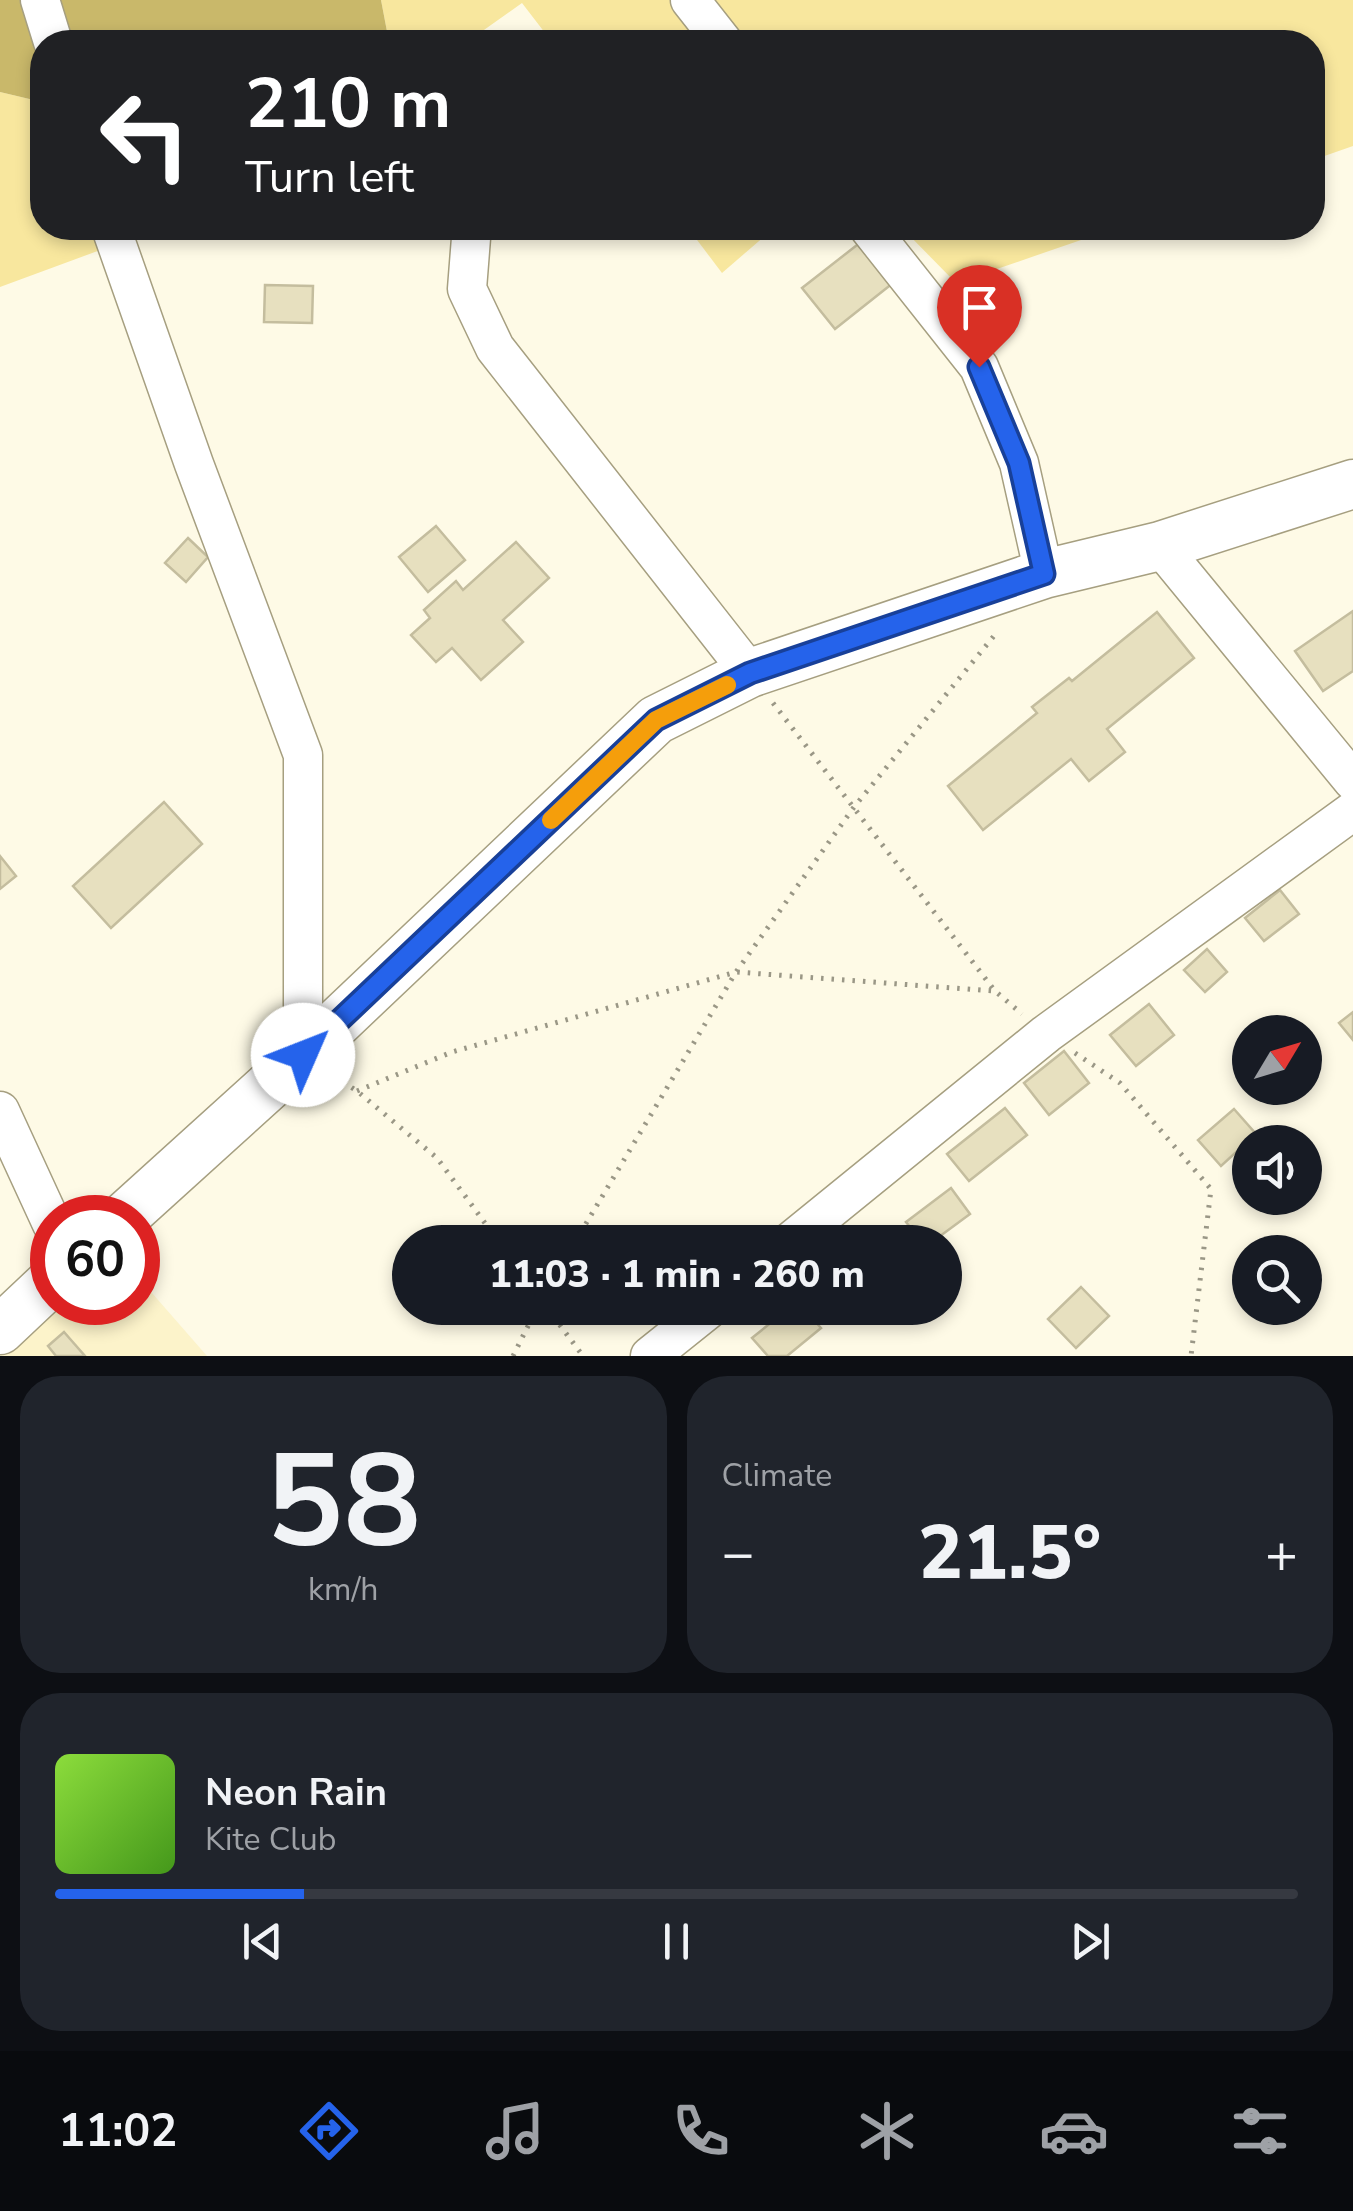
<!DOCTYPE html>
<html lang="en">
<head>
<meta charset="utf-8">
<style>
	body { margin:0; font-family:"Nunito Sans",sans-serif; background:#20242c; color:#f1f3f6; height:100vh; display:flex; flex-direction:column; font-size:38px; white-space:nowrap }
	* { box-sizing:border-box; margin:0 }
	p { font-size:32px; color:#9ea1a6 }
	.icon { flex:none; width:55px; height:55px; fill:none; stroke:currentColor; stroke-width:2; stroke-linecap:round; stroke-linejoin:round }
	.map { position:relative; height:1356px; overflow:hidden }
	.drawer { display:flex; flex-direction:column; gap:20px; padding:20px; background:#0d0f14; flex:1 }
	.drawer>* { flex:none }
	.guide { position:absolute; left:30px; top:30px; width:1295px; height:210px; border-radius:40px; box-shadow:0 5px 15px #0003; background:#202124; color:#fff; overflow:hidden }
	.needle { width:65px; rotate:52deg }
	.buttons { position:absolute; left:1232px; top:1015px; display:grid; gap:20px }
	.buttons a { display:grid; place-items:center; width:90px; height:90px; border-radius:50%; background:#171b24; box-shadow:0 5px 15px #0003; font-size:50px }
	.speed { position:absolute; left:30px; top:1195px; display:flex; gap:20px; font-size:50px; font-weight:700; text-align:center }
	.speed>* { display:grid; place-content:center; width:130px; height:130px; border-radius:50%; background:#171b24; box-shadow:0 5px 15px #0003; line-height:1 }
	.speed .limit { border:15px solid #d22; background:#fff; color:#111 }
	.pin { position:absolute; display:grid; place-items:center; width:85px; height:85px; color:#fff; margin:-102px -42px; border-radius:50% 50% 50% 0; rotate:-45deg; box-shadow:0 0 10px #0007 }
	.pin .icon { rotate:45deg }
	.me { position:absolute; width:110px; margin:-55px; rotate:46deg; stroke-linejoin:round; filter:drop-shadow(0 0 8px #0008) }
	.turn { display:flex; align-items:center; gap:35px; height:210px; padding:0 50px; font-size:45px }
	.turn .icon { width:130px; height:130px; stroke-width:2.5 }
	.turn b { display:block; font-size:70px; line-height:85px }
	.big { font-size:75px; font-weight:800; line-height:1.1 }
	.drawer .widget { flex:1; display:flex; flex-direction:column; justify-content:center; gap:15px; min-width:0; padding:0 35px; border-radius:40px; background:#20242c }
	.drawer .dial { align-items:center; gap:0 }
	.dial b { font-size:130px; line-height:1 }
	.song { display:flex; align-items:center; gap:30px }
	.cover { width:120px; height:120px; border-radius:15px; background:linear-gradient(135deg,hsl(90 70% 55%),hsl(100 70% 35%)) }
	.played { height:10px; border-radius:5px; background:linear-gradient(90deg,#2563eb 20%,#363941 20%) }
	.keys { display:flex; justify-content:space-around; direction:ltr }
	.heat { display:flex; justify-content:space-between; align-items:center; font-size:55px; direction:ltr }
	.drawer .tiles { flex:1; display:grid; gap:20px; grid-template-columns:1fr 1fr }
	.widget:last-child { grid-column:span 2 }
	.trip { position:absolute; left:392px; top:1225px; width:570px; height:100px; border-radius:50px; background:#171b24; box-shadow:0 5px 15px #0003; font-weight:800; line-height:100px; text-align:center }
	.dock { display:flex; height:160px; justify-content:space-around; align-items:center; background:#090b0e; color:#9ea1a6 }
	.dock .icon { width:70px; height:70px }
	.dock .current { color:#2563eb }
	.dock b { font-size:45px; color:#f1f3f6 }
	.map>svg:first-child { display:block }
	.built { fill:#fcf3ca }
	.green { fill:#f8e79e }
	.forest { fill:#c9b86a }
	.building { fill:#e7e0bf; stroke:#c4bd9e; stroke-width:2.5 }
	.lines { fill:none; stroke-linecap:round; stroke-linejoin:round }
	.minor-casing { stroke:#a69f80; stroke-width:41 }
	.major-casing { stroke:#a69f80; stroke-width:51 }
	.path { stroke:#9a9786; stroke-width:5; stroke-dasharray:2.5 8; stroke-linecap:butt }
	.minor { stroke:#fff; stroke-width:38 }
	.major { stroke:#fff; stroke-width:48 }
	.route-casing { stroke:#184099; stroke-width:25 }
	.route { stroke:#2563eb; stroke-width:18 }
	.slow { stroke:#f59e0b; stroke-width:18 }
</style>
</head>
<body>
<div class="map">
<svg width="1353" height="1356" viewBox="0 0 1353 1356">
	<rect width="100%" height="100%" fill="#fefae6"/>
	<!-- built -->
	<path class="built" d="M138 1277 207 1356H0L58 1303 138 1302Z"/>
	<!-- green -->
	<g class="green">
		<path d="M381 0H1353V146L1313 160 1312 42H552L522 3 467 42H389Z"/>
		<path d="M0 92 42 102V228H160L0 287Z"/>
		<path d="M688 228H774L722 273Z"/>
		<path d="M902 228H1116L956 283Z"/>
	</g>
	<!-- forest -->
	<path class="forest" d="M0 0H381L389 42H42V102L0 92Z"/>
	<!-- building -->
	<g class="building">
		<path d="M866 238 898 279 835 329 802 288Z"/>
		<path d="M265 285 313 286 312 323 264 322Z"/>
		<path d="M436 526 465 560 428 592 399 557Z"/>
		<path d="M188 538 208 557 186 582 165 563Z"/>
		<path d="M516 542 549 578 503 620 523 642 481 680 452 648 436 662 411 635 430 618 424 610 456 581 463 590Z"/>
		<path d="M1353 611V671L1323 691 1295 651Z"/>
		<path d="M1157 612 1194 658 1107 729 1125 752 1089 781 1071 759 983 830 948 786 1037 713 1032 707 1069 678 1072 681Z"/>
		<path d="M164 802 202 844 111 928 73 886Z"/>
		<path d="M0 856 16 876 0 889Z"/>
		<path d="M1280 890 1299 914 1264 941 1245 918Z"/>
		<path d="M1207 949 1227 972 1205 992 1184 970Z"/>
		<path d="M1149 1004 1174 1035 1136 1066 1110 1035Z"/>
		<path d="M1353 1012V1040L1339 1023Z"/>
		<path d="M1064 1051 1089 1083 1049 1115 1024 1083Z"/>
		<path d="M1005 1108 1027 1135 969 1181 947 1154Z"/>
		<path d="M1234 1109 1256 1134 1221 1166 1198 1140Z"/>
		<path d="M951 1188 970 1214 932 1242H922L906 1222Z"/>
		<path d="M1081 1287 1109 1316 1076 1348 1048 1319Z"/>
		<path d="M789 1308H803L821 1328 787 1356H768L752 1338Z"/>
		<path d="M64 1332 85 1356H56L48 1346Z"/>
	</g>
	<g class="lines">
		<!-- minor casing -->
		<g class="minor-casing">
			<g id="minor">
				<path d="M40 0 53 42"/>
				<path d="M690 0 723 42"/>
				<path d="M111 228 194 464 303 755V1055"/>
				<path d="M869 228 979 367 1019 463 1044 574"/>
				<path d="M471 238 467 289 495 348 750 673"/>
				<path d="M1160 546 1353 781"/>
				<path d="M0 1111 52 1224"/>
				<path d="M790 1242 1046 1034 1353 811"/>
				<path d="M650 1356 710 1308"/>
			</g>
		</g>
		<!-- major casing -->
		<g class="major-casing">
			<g id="major">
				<path d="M123 1218 303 1055 656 720 750 673 1044 574 1160 546 1353 484"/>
				<path d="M0 1330 52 1281"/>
			</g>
		</g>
		<!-- path -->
		<g class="path">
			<path d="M773 703 995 991 1022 1014"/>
			<path d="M1075 1053 1120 1083 1211 1189 1191 1356"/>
			<path d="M334 1076 357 1091 437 1158 499 1242"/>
			<path d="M357 1091 452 1052 736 972 994 991"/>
			<path d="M575 1242 736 972 854 807 998 631"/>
			<path d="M547 1308 583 1356"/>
			<path d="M513 1356 537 1308"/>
		</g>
		<!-- minor -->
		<use href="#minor" class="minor"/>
		<!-- major -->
		<use href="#major" class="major"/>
	</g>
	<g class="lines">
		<!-- route casing -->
		<g class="route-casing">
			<path id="route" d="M303 1055 656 720 750 673 1044 574 1019 463 979 367"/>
		</g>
		<!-- route -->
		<use href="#route" class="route"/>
		<!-- slow -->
		<path class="slow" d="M551 820 656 720 727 685"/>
	</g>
</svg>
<div class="buttons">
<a><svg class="needle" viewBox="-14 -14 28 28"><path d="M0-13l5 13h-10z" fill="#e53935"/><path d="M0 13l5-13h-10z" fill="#9ea1a6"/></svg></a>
<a><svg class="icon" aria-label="sound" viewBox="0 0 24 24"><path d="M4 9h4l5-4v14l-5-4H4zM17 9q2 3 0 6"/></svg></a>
<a><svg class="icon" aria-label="search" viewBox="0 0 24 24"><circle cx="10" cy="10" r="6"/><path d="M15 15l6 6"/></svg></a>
</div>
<div class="speed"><div class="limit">60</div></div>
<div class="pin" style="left:979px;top:367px;background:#d93025"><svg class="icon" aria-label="arrive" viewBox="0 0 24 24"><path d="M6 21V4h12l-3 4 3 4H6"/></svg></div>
<svg class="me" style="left:303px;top:1055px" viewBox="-20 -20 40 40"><circle r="19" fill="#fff"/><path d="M0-13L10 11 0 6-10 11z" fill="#2563eb"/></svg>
<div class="trip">11:03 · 1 min · 260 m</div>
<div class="guide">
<div class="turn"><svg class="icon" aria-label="left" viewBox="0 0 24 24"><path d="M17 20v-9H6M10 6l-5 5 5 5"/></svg><div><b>210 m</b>Turn left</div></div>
</div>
</div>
<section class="drawer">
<div class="tiles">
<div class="widget dial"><b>58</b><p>km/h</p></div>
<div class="widget"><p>Climate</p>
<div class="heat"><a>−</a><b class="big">21.5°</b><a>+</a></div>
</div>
<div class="widget">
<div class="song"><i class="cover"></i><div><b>Neon Rain</b><p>Kite Club</p></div></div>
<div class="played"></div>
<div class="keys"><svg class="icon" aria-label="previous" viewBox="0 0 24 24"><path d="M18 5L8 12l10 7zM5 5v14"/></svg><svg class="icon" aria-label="pause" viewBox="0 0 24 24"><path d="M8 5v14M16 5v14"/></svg><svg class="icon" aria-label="next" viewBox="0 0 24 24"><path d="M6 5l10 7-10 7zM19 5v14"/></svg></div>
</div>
</div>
</section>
<nav class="dock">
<b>11:02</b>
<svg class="icon current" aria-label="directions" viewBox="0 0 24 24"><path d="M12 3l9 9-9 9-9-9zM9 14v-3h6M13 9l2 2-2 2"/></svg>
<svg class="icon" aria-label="music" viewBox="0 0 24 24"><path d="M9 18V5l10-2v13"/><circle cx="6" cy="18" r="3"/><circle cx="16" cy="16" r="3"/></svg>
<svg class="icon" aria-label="phone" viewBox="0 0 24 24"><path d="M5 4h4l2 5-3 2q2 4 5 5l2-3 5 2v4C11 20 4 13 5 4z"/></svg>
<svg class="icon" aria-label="climate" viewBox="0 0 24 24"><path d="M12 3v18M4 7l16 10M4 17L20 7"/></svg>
<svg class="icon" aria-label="car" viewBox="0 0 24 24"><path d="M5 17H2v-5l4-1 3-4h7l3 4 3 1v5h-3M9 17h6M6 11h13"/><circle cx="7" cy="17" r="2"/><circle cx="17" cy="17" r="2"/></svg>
<svg class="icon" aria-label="filters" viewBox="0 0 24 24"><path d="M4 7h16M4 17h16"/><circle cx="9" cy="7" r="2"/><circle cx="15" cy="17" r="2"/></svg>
</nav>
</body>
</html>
